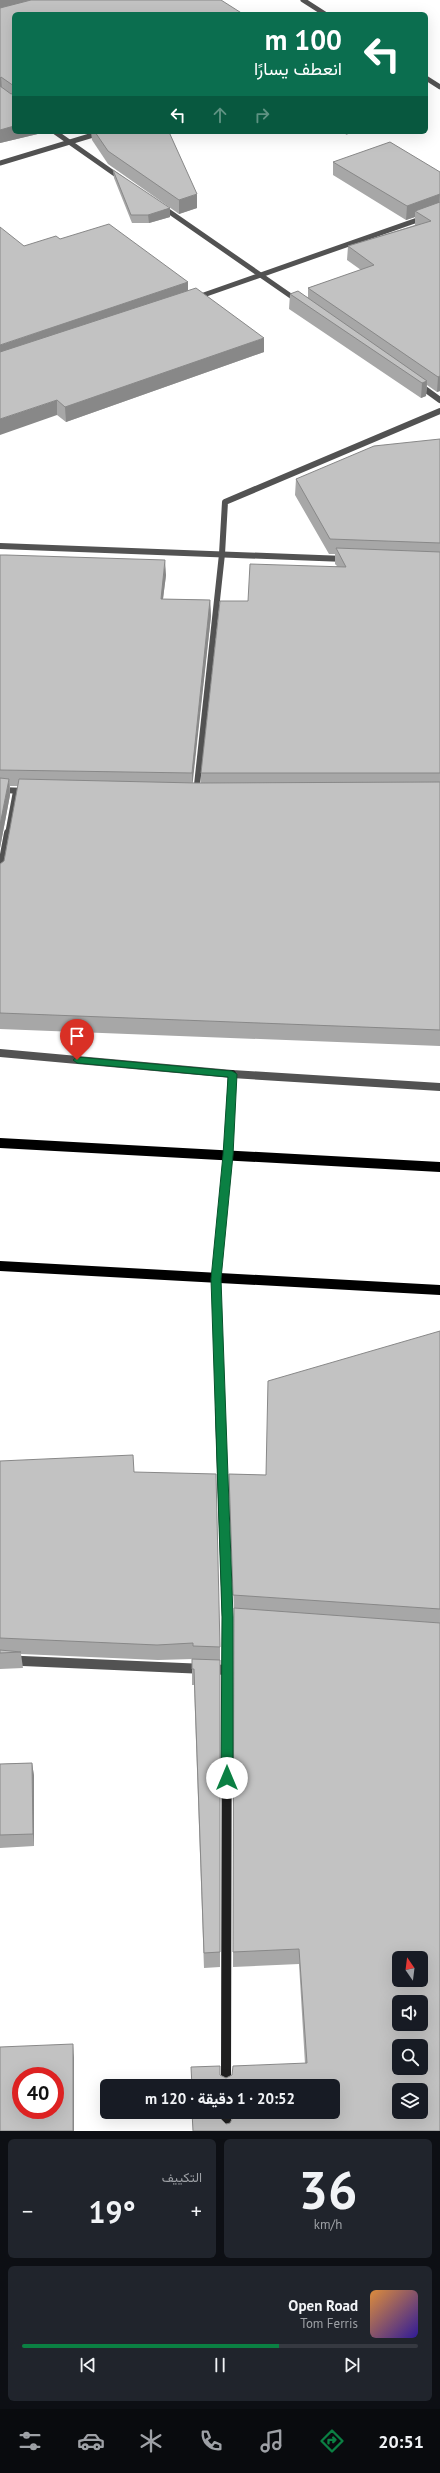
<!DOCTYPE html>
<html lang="ar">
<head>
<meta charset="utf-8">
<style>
	body { margin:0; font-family:"PT Sans",Vazirmatn,sans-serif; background:#20242c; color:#f1f3f6; direction:rtl; height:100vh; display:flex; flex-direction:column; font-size:15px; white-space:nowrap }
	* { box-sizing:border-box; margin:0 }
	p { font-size:13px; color:#9ea1a6 }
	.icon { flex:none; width:22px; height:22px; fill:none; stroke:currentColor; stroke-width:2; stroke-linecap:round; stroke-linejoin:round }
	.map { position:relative; height:2131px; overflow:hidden; direction:ltr }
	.details { display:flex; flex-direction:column; gap:8px; padding:8px; background:#0d0f14; flex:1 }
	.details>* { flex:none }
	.guide { position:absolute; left:12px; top:12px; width:416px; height:122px; border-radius:6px; box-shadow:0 4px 16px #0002; direction:rtl; background:#0b6e4f; color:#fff; overflow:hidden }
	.needle { width:26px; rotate:346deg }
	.controls { position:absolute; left:392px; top:1951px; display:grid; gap:8px }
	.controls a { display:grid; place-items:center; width:36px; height:36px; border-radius:6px; background:#171b24; box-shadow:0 4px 16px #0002; font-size:20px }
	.speed { position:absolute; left:12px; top:2067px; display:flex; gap:8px; font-size:20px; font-weight:700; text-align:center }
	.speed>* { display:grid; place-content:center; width:52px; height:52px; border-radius:50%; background:#171b24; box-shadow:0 4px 16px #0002; line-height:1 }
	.speed .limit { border:6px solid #d22; background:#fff; color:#111 }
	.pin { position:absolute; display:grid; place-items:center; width:34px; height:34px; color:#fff; margin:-41px -17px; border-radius:50% 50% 50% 0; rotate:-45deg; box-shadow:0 0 4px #0007 }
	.pin .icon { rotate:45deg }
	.me { position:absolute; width:44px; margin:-22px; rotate:0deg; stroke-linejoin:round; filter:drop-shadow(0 0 3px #0008) }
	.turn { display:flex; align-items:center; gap:14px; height:84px; padding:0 20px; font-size:18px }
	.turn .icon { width:52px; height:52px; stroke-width:2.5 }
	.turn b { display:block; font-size:28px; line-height:34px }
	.lanes { display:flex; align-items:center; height:38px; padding:0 20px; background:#0003; justify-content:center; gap:20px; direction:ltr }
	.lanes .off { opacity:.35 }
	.big { font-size:30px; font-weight:800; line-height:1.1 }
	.details .card { flex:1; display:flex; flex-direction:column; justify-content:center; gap:6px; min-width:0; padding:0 14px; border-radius:6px; background:#20242c }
	.details .dial { align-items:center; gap:0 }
	.dial b { font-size:52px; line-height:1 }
	.song { display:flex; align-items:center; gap:12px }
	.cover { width:48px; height:48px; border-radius:6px; background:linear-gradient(135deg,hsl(30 70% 55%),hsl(250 70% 35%)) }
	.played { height:4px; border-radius:2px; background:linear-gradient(90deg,#0b8043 65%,#363941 65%) }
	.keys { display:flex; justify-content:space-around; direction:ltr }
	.heat { display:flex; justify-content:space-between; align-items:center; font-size:22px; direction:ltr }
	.details .tiles { flex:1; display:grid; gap:8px; grid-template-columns:1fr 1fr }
	.card:last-child { grid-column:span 2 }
	.trip { position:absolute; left:100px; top:2079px; width:240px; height:40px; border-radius:6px; background:#171b24; box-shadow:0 4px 16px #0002; font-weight:800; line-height:40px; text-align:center; direction:rtl }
	.dock { display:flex; height:64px; justify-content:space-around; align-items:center; background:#090b0e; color:#9ea1a6 }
	.dock .icon { width:28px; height:28px }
	.dock .selected { color:#0b8043 }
	.dock b { font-size:18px; color:#f1f3f6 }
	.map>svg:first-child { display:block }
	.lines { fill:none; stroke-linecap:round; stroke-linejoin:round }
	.street-far3 { stroke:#525252; stroke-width:5 }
	.street-far2 { stroke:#525252; stroke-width:6 }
	.street-far1 { stroke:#525252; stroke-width:8 }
	.street { stroke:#525252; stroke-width:10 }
	.secondary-far1 { stroke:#1f1f1f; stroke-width:8 }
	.secondary { stroke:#1f1f1f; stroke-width:10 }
	.primary { stroke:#000; stroke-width:10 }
	.wall { fill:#a7a7a7 }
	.shaded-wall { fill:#888 }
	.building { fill:#c2c2c2; stroke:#888; fill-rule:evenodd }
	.route { fill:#0b8043; stroke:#07532c }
</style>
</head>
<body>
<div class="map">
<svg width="440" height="2131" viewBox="0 0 440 2131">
	<rect width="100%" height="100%" fill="#fff"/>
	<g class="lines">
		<!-- street-far3 -->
		<g class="street-far3">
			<path d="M303 0 325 14"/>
			<path d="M426 78 440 87"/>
			<path d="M55 132 122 179"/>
			<path d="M0 163 103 132"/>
			<path d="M161 206 298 301"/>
			<path d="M195 298 440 212"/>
		</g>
		<!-- street-far2 -->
		<g class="street-far2">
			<path d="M418 384 440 400"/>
			<path d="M0 546 345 559"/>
			<path d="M0 790 27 791"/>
			<path d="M196 794 222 554 225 502 440 411"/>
			<path d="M8 834 16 791"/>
		</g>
		<!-- street-far1 -->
		<g class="street-far1">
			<path d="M0 876 8 833"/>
			<path d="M0 1053 232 1074 440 1087"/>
		</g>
		<!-- street -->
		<path class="street" d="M0 1660 228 1670"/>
		<!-- secondary-far1 -->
		<path class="secondary-far1" d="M220 1411 216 1279 228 1155 232 1074"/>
		<!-- secondary -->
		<g class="secondary">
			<path d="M220 1410 227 1617 226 2086"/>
			<path d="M226 2112V2131"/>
		</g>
		<!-- primary -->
		<g class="primary">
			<path d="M0 1143 440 1167"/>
			<path d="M0 1266 440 1290"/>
		</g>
	</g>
	<!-- wall -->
	<g class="wall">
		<path d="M0 0 14 14V132H46L0 143Z"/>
		<path d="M91 132H169L197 208 179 214 108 164 92 140Z"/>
		<path d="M342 132H349L347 135Z"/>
		<path d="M333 162 440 172V391L437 392 427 385 426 396 421 398 289 309 290 294 308 297V288L361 270 347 260 348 246 415 225V217L406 220 333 175Z"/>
		<path d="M113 170 170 217 149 223H132L114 178Z"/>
		<path d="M60 239 188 282V290L264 352 66 422 57 415 24 246Z"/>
		<path d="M440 439V1046L0 1029V864L4 861 18 786H10V795L0 848V555L166 575 163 599 210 600 211 616 192 783H201V773L248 601 337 566 335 564V554H329L295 495 296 479Z"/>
		<path d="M440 1331V2131H193L220 2118 226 2124 230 2123 333 2086H191L220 2075 226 2078 305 2064 299 1964 233 1967 234 1611 229 1490V1474L266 1475Z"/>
		<path d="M0 1461 134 1472 220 1647V1967L204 1968 194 1685H192V1669L193 1659 158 1660 21 1654 23 1668 0 1669Z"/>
		<path d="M32 1763 34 1776V1846L0 1848V1764Z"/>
	</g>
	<!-- shaded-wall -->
	<g class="shaded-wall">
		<path d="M0 0H49L0 13Z"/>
		<path d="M1 77 2 91H0V78Z"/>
		<path d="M14 126V132H46L0 143V130Z"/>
		<path d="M197 194V208L179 214V200Z"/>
		<path d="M440 194 439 208 415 211V217L406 220 407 206Z"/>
		<path d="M170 208V217L149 223 148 215Z"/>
		<path d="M188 282V297L0 360V345Z"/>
		<path d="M264 338V352L66 422 65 407Z"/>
		<path d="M440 376V391L437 392 438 377Z"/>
		<path d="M427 381 426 396 421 398 422 383Z"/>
		<path d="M57 400V415L0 435V419Z"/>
		<path d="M165 560 166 575 161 614V599Z"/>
		<path d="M210 600 211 616 192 789V773Z"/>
		<path d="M9 779 10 795 0 848V825Z"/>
		<path d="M32 1763 34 1776V1846L33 1834Z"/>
		<path d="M73 2044 74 2058V2131H73Z"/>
	</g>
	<!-- building -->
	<g class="building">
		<path d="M31 0H221L243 14H14V86L1 77 0 78V8Z"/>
		<path d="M0 86 11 94 14 93V126L0 130Z"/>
		<path d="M95 132H169L197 194 179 200 108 151Z"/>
		<path d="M390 142 440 172V194L407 206 333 162Z"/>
		<path d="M113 170 170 208 148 215H131Z"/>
		<path d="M440 202V376L438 377 308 288 374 265 348 246 431 221 415 211Z"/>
		<path d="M109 224 188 282 0 345V227L24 246 56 236 60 239Z"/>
		<path d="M196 288 264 338 65 407 57 400 0 419V352Z"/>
		<path d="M298 291 427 381 422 383 290 294Z"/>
		<path d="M440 439V543L330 539 296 479 374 446Z"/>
		<path d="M336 548 440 552V773H201L220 601H248L250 564 346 567Z"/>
		<path d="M0 555H6L165 560 161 599 210 600 192 773 0 770Z"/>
		<path d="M0 778 9 779 0 825Z"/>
		<path d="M19 779 196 783 440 782V1030L0 1013V864L4 861Z"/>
		<path d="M440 1331V1609L233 1595 229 1474 266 1475 268 1381Z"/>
		<path d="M133 1455 134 1472 216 1474 220 1647 193 1646V1643L157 1645 0 1638V1461Z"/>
		<path d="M234 1608 440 1623V2131H193L192 2112H220V2118L226 2124 230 2123 233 2117V2112H333V2086H192L191 2067 220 2066V2075L226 2078 232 2075 233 2066 307 2063 299 1949 233 1952ZM399 1958H421V1980H399ZM399 2002H421V2024H399ZM399 2046H421V2068H399ZM399 2090H421V2112H399Z"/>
		<path d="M0 1650 21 1652 0 1653Z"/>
		<path d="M192 1659 220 1660V1952L204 1953 194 1669H192Z"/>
		<path d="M32 1763 33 1834 0 1835V1764Z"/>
		<path d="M73 2044V2131H0V2047ZM21 2076H55V2110H21Z"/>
	</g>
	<!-- route -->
	<path class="route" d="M77 1057 232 1071 237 1074 233 1155 221 1279 233 1617V1778L227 1783 221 1778 222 1617 211 1279 223 1155 228 1077 77 1063 73 1060Z"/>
</svg>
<div class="controls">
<a><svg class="needle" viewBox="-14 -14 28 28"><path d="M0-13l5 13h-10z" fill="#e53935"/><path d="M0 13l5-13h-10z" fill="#9ea1a6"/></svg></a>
<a><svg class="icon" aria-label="sound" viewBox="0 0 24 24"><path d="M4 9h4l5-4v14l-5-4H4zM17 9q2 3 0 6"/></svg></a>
<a><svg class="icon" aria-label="search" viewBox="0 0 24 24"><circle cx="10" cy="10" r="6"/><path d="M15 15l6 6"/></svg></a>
<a><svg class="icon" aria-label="layers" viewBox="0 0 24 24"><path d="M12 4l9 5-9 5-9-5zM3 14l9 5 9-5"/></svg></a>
</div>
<div class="speed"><div class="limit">40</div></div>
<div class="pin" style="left:77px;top:1060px;background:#d93025"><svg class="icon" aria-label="arrive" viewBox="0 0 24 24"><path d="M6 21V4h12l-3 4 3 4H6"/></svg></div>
<svg class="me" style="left:227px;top:1778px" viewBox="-20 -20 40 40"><circle r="19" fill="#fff"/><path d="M0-13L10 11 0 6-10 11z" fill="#0b8043"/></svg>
<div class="trip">20:52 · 1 دقيقة · 120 m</div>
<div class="guide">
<div class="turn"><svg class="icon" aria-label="left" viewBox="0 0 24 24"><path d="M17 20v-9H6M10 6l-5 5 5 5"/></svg><div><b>100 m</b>انعطف يسارًا</div></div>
<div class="lanes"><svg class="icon" aria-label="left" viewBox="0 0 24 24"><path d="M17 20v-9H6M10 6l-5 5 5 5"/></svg><svg class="icon off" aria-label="ahead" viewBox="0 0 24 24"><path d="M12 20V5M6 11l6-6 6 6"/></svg><svg class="icon off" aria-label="right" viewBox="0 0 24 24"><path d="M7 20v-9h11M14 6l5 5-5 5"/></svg></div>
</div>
</div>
<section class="details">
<div class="tiles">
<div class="card dial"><b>36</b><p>km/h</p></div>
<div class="card"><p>التكييف</p>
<div class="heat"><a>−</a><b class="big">19°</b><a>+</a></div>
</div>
<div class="card">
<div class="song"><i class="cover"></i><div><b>Open Road</b><p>Tom Ferris</p></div></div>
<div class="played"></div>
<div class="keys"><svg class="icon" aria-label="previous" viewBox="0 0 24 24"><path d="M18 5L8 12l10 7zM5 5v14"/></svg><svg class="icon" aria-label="pause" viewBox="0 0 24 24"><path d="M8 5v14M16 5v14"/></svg><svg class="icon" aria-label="next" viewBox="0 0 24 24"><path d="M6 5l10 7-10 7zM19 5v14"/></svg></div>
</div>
</div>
</section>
<nav class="dock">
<b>20:51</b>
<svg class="icon selected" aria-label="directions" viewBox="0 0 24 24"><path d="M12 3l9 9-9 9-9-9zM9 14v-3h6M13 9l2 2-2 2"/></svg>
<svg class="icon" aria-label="music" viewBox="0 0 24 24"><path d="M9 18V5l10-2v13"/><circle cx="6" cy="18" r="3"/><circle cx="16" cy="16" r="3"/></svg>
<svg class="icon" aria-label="phone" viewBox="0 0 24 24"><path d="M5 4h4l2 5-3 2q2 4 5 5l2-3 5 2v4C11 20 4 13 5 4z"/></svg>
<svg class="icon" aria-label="climate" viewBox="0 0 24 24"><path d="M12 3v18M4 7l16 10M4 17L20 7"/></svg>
<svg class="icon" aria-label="car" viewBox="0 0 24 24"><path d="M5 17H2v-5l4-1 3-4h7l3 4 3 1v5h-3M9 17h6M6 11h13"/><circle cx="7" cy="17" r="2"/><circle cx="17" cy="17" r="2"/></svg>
<svg class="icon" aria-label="filters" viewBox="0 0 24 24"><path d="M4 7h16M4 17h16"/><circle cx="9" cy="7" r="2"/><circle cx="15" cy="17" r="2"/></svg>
</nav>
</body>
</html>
